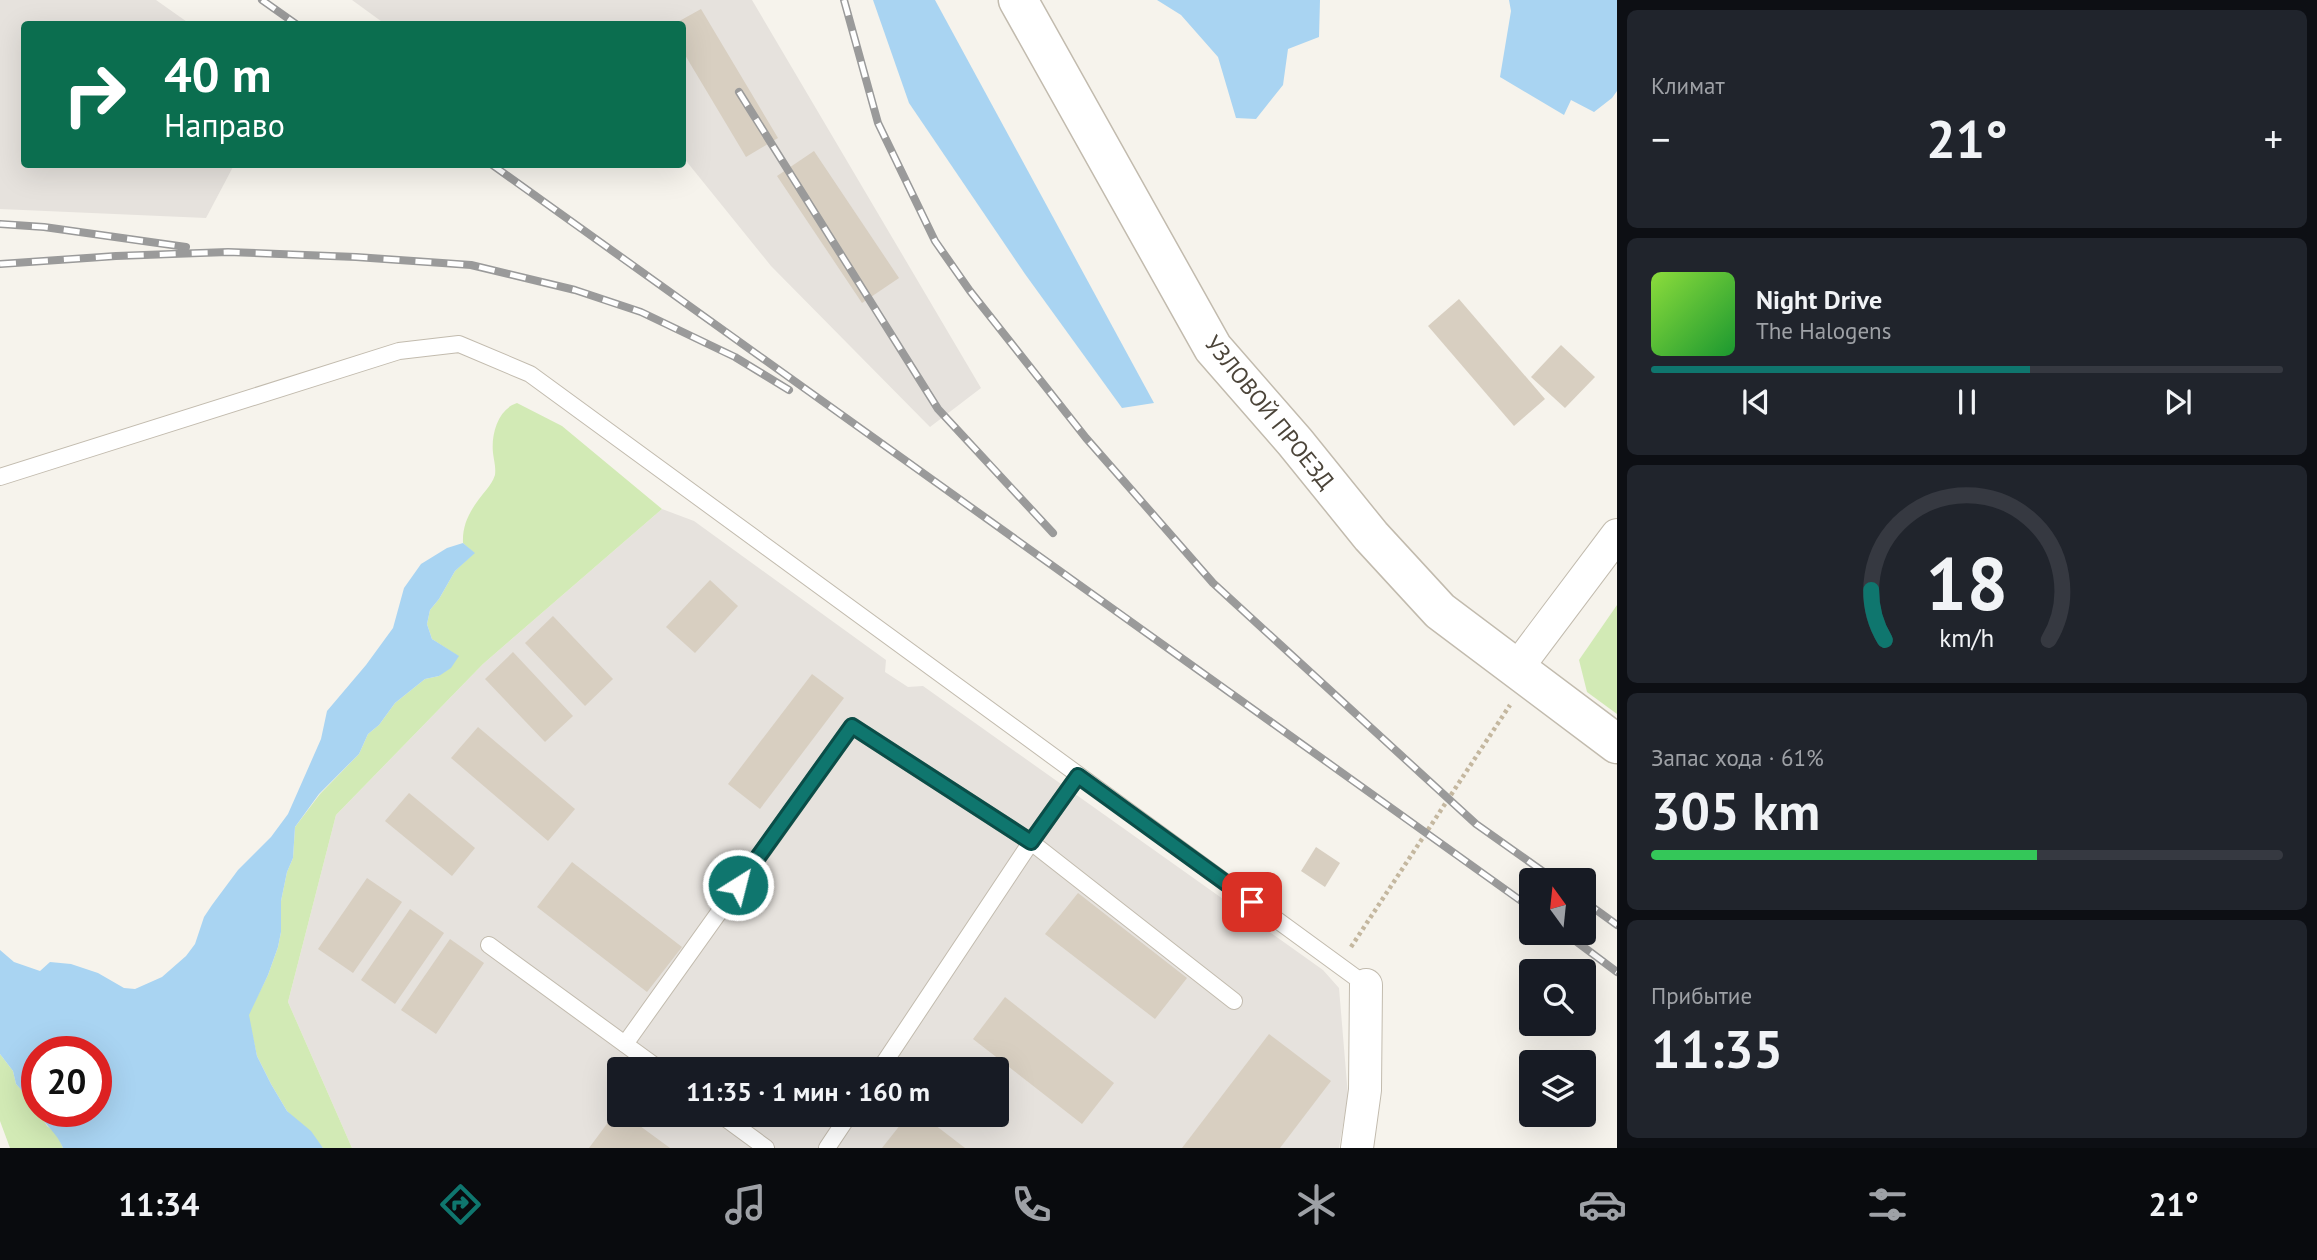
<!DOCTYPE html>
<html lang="ru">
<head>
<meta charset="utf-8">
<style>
	body { margin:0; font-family:"PT Sans",sans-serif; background:#20242c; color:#f1f3f6; height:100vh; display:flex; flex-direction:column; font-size:26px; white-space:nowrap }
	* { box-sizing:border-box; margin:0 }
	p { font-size:23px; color:#9ea1a6 }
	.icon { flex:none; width:38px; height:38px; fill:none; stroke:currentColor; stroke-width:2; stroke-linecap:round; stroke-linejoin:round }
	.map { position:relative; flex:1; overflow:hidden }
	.side { display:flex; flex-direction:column; gap:10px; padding:10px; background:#0d0f14; width:700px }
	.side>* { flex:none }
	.hud { position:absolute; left:21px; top:21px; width:665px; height:147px; border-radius:7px; box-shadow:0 7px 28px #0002; background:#0b6e4f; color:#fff; overflow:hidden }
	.needle { width:46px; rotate:345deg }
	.fabs { position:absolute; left:1519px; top:868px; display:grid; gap:14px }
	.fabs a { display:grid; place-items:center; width:77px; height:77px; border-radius:7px; background:#171b24; box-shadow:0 7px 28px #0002; font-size:35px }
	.speed { position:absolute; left:21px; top:1036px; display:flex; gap:14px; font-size:35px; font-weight:700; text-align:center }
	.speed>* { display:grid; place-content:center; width:91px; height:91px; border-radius:50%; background:#171b24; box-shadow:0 7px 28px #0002; line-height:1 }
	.speed .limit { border:10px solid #d22; background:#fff; color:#111 }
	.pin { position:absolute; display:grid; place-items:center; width:60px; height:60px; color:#fff; margin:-30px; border-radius:14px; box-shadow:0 4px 10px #0006 }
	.me { position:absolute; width:77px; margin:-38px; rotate:36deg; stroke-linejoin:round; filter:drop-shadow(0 0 5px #0008) }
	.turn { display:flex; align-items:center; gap:24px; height:147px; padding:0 28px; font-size:32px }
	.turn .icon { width:91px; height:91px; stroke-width:2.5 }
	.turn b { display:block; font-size:49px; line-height:60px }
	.big { font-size:52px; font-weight:700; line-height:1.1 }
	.side .widget { flex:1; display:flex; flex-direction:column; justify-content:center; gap:10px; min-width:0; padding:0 24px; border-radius:10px; background:#20242c }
	.side .dial { align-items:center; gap:0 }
	.dial svg { height:182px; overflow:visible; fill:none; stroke:#363941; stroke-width:7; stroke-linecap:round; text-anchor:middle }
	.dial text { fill:#f1f3f6; stroke:none }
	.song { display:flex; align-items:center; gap:21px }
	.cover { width:84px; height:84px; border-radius:10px; background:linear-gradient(135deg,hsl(90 70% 55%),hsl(130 70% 35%)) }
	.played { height:7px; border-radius:4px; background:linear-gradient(90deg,#0f766e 60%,#363941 60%) }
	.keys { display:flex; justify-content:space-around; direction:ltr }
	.heat { display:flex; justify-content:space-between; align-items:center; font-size:38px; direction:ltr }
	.charge { height:10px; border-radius:5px; background:linear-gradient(90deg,#34c759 61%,#363941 0) }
	.trip { position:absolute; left:607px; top:1057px; width:402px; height:70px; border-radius:7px; background:#171b24; box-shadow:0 7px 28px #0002; font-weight:700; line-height:70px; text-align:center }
	.dock { display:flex; height:112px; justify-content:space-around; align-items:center; background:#090b0e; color:#9ea1a6 }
	.dock .icon { width:49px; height:49px }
	.dock .current { color:#0f766e }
	.dock b { font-size:32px; color:#f1f3f6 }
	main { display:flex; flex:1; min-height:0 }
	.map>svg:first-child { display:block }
	.industrial { fill:#e6e2dd; fill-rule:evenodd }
	.green { fill:#d2eab5 }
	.water { fill:#a9d4f2 }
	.building { fill:#d8cfc1 }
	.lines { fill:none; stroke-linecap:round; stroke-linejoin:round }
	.service-casing { stroke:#c2bbae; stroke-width:18 }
	.minor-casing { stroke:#c2bbae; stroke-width:34 }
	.tertiary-casing { stroke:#c2bbae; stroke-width:41 }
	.path { stroke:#c4b79f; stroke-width:4.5; stroke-dasharray:3.5 3.5; stroke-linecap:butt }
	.service { stroke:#fff; stroke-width:16 }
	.minor { stroke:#fff; stroke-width:32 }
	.tertiary { stroke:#fff; stroke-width:38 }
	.rail-casing { stroke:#9a9a9a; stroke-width:8 }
	.rail { stroke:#fff; stroke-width:5; stroke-dasharray:16; stroke-linecap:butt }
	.route-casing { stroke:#0a4d48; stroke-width:18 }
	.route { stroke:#0f766e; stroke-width:12 }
	.labels { text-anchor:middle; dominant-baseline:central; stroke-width:5; stroke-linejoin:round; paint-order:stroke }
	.street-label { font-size:23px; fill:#4b4439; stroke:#fff }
</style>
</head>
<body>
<main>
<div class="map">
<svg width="1617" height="1148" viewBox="0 0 1617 1148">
	<rect width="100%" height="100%" fill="#f6f3ec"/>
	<!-- industrial -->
	<g class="industrial">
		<path d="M0 0H156L190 24H24V164L234 165 206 218 0 209Z"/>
		<path d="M352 0H752L981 388 930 427 771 266 683 157 682 24H385Z"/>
		<path d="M662 509 694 521 886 660 885 672 908 687 923 686 1323 970 1339 988 1348 1096 1339 1148H352L288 1002 336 815 483 664ZM620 1069H998V1115H620Z"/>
	</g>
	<!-- green -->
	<g class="green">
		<path d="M517 403 562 426 662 509 483 664 336 815 288 1002 352 1148H323L287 1111 271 1084 257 1056 248 1015 268 975 278 947 281 932V901L287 872 293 858 295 827 320 794 359 754 368 734 379 725 395 703 425 679 439 676 458 656 432 639 427 624 430 610 439 599 455 571 474 553 463 543C462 521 473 506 487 489 490 485 493 481 495 475 496 467 494 461 493 453 491 434 498 409 517 403Z"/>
		<path d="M1617 605V714L1587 692 1579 660Z"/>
		<path d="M0 1054 13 1071 16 1084 33 1103 47 1126 57 1134 63 1148H10L0 1121Z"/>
	</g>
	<!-- water -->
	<g class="water">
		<path d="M873 0H935L1154 403 1122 408 1025 274 909 103Z"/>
		<path d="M1157 0H1320L1319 37 1288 49 1283 85 1256 119 1236 118 1218 57 1181 15Z"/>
		<path d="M1509 0H1617V91L1612 98 1594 112 1571 100 1564 115 1500 77 1511 11Z"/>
		<path d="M463 543 475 553 455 571 439 599 430 610 427 624 432 639 459 656 451 668 439 676 425 679 395 703 379 725 368 734 359 754 319 794 295 827 293 858 287 872 281 901V932L278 947 268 975 249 1015 257 1056 271 1084 287 1111 311 1131 323 1148H63C57 1133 45 1125 37 1111H96V1052H37V1111L33 1103 16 1084 13 1071 0 1054V950L14 962 40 971 50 962 71 964 98 973 124 988 135 989 162 977 186 956 195 944 204 917 212 905 238 870 271 837 288 814 321 739 327 711 366 665 393 628 404 588 421 564 447 548Z"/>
	</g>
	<!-- building -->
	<g class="building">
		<path d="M701 9 778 138 746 157 682 50V24H674Z"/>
		<path d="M814 151 899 278 862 303 777 176Z"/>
		<path d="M1459 299 1545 399 1514 426 1428 326Z"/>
		<path d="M1561 345 1595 377 1565 408 1531 377Z"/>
		<path d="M710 580 738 606 695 653 666 627Z"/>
		<path d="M553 616 613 679 585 706 525 643Z"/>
		<path d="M513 652 573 716 545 742 485 679Z"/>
		<path d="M812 674 844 698 760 809 728 784Z"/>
		<path d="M478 727 575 809 548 841 451 758Z"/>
		<path d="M409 793 475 848 452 876 385 821Z"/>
		<path d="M1316 847 1340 863 1325 887 1301 871Z"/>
		<path d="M572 862 682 947 647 992 537 907Z"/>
		<path d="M367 878 402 902 353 973 318 949Z"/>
		<path d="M1078 893 1187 978 1155 1019 1045 934Z"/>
		<path d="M410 909 444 933 395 1004 361 980Z"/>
		<path d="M450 939 484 963 436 1034 401 1010Z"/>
		<path d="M1005 997 1114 1083 1082 1124 973 1039Z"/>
		<path d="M1269 1034 1331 1081 1280 1148H1182Z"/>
		<path d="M618 1109 620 1115H625L670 1148H589Z"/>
		<path d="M908 1115H922L965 1148H882Z"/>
	</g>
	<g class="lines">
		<!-- service casing -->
		<g class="service-casing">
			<g id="service">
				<path d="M0 477 399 351 459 344 530 374 1366 985"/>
				<path d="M489 945 659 1069"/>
				<path d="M625 1044 852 726 1031 842 1234 1001"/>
				<path d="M880 1069 1031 842 1078 776"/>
				<path d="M721 1115 766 1148"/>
				<path d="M827 1148 849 1115"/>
			</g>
		</g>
		<!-- minor casing -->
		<g class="minor-casing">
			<g id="minor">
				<path d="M1517 668 1617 535"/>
				<path d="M1357 1148 1365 1090 1366 985"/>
			</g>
		</g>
		<!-- tertiary casing -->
		<g class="tertiary-casing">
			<path id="tertiary" d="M1018 0 1213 348 1295 442 1371 536 1440 611 1617 744"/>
		</g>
		<!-- path -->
		<path class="path" d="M1351 947 1510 705"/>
		<!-- service -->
		<use href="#service" class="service"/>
		<!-- minor -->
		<use href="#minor" class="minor"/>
		<!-- tertiary -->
		<use href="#tertiary" class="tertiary"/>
		<!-- rail casing -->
		<g class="rail-casing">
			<g id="rail">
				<path d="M262 0 296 24"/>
				<path d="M844 0 878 123 935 241 970 291 1086 438 1213 583 1476 824 1555 880"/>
				<path d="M739 92 938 409 1053 533"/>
				<path d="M491 164 1531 908"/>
				<path d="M0 224 44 227 186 247"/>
				<path d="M0 264 116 256 228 252 356 257 471 265 575 290 641 312 735 357 789 390"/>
				<path d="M1584 901 1617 925"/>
				<path d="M1565 933 1617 972"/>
			</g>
		</g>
		<!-- rail -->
		<use href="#rail" class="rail"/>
	</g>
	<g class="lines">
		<!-- route casing -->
		<g class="route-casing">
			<path id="route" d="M738 885 852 726 1031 842 1078 776 1252 902"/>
		</g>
		<!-- route -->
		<use href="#route" class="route"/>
	</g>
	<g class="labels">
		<!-- street labels -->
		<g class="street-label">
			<text transform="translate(1270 412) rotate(51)">УЗЛОВОЙ ПРОЕЗД</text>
		</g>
	</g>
</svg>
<div class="fabs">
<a><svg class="needle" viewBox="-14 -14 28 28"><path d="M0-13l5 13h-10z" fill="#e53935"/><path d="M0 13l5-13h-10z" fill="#9ea1a6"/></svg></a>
<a><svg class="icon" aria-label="search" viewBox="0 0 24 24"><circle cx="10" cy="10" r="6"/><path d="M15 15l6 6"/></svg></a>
<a><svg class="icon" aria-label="layers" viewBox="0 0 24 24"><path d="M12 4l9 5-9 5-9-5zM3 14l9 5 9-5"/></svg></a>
</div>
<div class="speed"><div class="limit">20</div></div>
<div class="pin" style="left:1252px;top:902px;background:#d93025"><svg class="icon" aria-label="arrive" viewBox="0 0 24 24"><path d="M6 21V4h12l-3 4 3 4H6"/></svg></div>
<svg class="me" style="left:738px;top:885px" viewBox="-20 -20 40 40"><circle r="17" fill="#0f766e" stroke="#fff" stroke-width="3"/><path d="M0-11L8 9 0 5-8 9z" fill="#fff"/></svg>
<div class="trip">11:35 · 1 мин · 160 m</div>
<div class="hud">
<div class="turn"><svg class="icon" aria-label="right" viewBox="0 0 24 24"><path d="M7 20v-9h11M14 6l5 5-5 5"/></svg><div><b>40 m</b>Направо</div></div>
</div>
</div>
<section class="side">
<div class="widget"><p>Климат</p>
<div class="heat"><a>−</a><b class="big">21°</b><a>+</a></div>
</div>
<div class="widget">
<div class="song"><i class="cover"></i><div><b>Night Drive</b><p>The Halogens</p></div></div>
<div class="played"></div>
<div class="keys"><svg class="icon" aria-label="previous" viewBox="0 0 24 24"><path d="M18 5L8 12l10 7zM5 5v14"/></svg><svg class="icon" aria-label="pause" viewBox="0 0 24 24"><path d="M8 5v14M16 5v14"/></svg><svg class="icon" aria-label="next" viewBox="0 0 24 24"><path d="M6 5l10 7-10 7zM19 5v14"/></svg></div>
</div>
<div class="widget dial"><svg viewBox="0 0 100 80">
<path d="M14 69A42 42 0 1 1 86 69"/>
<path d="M14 69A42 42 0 0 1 8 47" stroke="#0f766e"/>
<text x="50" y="56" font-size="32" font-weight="700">18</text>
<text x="50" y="72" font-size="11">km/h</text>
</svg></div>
<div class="widget"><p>Запас хода · 61%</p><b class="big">305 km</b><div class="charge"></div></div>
<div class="widget"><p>Прибытие</p><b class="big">11:35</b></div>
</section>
</main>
<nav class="dock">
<b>11:34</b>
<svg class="icon current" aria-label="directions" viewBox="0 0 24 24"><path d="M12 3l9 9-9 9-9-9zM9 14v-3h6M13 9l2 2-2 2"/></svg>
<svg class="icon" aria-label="music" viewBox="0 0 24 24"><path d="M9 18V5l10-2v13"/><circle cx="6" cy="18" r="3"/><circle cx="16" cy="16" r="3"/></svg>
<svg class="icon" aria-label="phone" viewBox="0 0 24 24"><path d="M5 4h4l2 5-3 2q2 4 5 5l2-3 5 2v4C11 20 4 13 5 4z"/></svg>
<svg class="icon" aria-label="climate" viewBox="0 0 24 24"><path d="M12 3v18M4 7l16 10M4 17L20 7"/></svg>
<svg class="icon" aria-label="car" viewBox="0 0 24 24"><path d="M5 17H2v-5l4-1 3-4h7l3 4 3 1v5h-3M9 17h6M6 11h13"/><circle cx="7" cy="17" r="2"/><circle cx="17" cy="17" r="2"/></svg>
<svg class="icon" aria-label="filters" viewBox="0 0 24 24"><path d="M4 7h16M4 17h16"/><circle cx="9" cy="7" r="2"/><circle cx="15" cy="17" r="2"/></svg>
<b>21°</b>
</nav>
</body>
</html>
